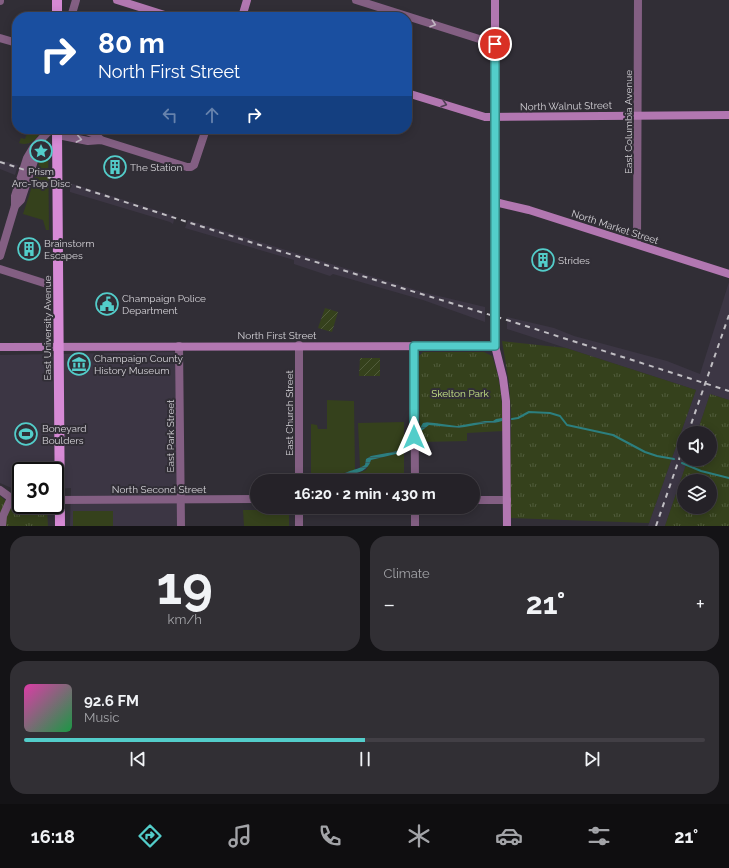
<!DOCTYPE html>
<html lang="en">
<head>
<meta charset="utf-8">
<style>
	body { margin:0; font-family:Raleway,sans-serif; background:#312f34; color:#f1f3f6; height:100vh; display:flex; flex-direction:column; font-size:15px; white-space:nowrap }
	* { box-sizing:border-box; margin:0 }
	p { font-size:13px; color:#a3a4a8 }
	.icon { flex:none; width:22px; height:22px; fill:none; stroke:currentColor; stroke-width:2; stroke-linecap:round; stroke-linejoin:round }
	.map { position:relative; height:526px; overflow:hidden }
	.drawer { display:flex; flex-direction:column; gap:10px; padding:10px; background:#141316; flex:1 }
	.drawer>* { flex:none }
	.guide { position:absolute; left:12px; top:12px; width:400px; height:122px; border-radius:16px; box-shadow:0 2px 10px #0003,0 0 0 1px #423f45; background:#1a4fa0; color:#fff; overflow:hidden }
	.fabs { position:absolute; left:677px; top:426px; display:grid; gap:8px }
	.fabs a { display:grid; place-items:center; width:40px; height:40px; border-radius:50%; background:#252228; box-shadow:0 2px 10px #0003,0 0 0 1px #423f45; font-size:20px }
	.speed { position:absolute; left:12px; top:462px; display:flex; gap:8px; font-size:20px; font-weight:700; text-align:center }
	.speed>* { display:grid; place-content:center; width:52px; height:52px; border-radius:50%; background:#252228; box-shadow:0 2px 10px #0003,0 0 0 1px #423f45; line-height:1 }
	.speed .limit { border:2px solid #111; border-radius:6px; background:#fff; color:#111 }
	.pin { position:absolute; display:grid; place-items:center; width:34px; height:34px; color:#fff; margin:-17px; border:2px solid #fff; border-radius:50%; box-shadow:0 1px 4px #0007 }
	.me { position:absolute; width:44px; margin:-22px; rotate:0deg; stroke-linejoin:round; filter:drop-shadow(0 0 3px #0008) }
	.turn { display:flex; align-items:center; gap:14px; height:84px; padding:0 20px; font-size:18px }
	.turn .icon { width:52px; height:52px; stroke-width:2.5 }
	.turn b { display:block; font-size:28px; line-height:34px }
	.lanes { display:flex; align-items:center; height:38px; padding:0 20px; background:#0003; justify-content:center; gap:20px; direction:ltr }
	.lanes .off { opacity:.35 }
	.big { font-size:30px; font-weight:700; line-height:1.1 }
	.drawer .tile { flex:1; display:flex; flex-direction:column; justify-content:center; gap:6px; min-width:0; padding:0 14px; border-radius:16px; background:#312f34 }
	.drawer .dial { align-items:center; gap:0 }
	.dial b { font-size:52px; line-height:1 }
	.song { display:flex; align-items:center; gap:12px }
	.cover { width:48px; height:48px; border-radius:6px; background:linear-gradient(135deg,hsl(320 70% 55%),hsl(140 70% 35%)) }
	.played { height:4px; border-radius:2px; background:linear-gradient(90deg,#53cdca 50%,#423f45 50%) }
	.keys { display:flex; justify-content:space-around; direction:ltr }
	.heat { display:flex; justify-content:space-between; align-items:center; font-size:22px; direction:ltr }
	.drawer .tiles { flex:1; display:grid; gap:10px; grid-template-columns:1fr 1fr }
	.tile:last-child { grid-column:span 2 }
	.trip { position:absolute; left:250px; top:474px; width:230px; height:40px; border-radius:20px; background:#252228; box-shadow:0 2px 10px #0003,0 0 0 1px #423f45; font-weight:700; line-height:40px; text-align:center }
	.tab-bar { display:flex; height:64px; justify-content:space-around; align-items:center; background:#0f0e10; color:#a3a4a8 }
	.tab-bar .icon { width:28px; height:28px }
	.tab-bar .on { color:#53cdca }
	.tab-bar b { font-size:18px; color:#f1f3f6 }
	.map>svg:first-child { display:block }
	.built { fill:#3c3644 }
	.grass { fill:#35411c }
	.park { fill:url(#park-tufts); fill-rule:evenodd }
	.garden { fill:url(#garden-furrows) }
	.water { fill:url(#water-rules) }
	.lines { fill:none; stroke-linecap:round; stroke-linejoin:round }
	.stream { stroke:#2c7f7f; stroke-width:2 }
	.street { stroke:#835f83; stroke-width:8 }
	.secondary { stroke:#b277b1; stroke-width:8 }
	.primary { stroke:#d68ad5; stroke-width:10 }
	.rail { stroke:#c0bec3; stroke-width:2; stroke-dasharray:5 5; stroke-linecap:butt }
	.oneway { stroke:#c0b5c2 }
	.oneway2 { stroke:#514055 }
	.route-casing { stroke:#368583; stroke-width:10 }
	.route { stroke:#53cdca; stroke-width:7 }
	.labels { text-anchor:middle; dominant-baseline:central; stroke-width:4; stroke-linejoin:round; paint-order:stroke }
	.street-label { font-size:10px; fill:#d4d2d7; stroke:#312e36 }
	.poi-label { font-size:10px; fill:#d4d2d7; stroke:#312e36; text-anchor:start }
	.park-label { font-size:10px; fill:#c9e888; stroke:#312e36 }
</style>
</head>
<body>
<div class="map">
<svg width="729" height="526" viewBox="0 0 729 526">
	<defs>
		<pattern id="park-tufts" width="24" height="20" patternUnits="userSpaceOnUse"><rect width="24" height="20" fill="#35411c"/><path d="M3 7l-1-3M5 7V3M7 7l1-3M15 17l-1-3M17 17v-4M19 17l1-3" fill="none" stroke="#515c3c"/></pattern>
		<pattern id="garden-furrows" width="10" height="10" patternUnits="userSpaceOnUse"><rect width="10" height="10" fill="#35411c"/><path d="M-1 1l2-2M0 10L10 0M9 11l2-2" fill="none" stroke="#515c3c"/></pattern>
		<pattern id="water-rules" width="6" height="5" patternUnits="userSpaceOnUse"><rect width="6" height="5" fill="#2c7f7f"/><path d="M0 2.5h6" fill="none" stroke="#346566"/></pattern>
	</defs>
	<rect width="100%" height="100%" fill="#312e36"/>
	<!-- built -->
	<g class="built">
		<path d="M0 160 18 165 15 175 0 169Z"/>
		<path d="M70 183 175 216 173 224 170 222 70 192Z"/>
		<path d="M188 220 426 293 485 307V322L423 300 333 274 330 276 294 264V260L185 228Z"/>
		<path d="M729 282V400L710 394 697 433H684V459H688L665 526H648L696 390 507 329V317L554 328 574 336 667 361 700 374Z"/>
		<path d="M176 352 177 526H70L71 488 55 489V471H21V490H16L0 483V355Z"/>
	</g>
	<!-- grass -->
	<g class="grass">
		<path d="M48 139 49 230H46L43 220 23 214 39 165 37 154Z"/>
		<path d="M327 400 354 401 355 470 340 474 334 481H311V424L317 425 318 429H327Z"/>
		<path d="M404 422V444L398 451 371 456 366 459 365 465 360 468 358 423Z"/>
		<path d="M404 452V481H359V473L366 470 371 460Z"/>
		<path d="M243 510H289V526H244Z"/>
		<rect x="73" y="511" width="40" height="15"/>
	</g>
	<!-- park -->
	<g class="park">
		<path d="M29 129H43C37 137 32 147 19 143L21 138 25 139Z"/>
		<path d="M502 341 566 348 696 390 649 523 510 518 511 411 509 383Z"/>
		<path d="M423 352H484L492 356C502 384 502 403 503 431L467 433V441L420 442 419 356Z"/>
		<path d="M710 394 729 400V526H665L688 459H710V433H697ZM684 481H710V507H684Z"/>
		<path d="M0 496 13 507 47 508 48 526H5L0 524Z"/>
	</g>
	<!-- garden -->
	<g class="garden">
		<path d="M325 308 338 312 332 332 318 328Z"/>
		<path d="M360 358H380V376H359Z"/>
	</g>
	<!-- water -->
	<g class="water">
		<path d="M502 418V421L495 423H487L459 428 429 425 420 432V428L423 423 427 422 457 426 485 421H493L496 419Z"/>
		<path d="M409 439 410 444 404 452 371 460C368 471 359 472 349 476 343 477 340 481 334 481 344 470 353 472 365 465L366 459 371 456 398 451Z"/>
	</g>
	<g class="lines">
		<!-- stream -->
		<g class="stream">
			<path d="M512 419 518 418 529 412 550 413 560 416 567 425 613 435 645 452 657 456 674 459"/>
			<path d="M682 463 701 471 729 478"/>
		</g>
		<!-- street -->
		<g class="street">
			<path d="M356 0 495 44"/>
			<path d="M0 1V0"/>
			<path d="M71 17 76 0"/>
			<path d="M0 38 17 43"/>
			<path d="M81 129 95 134 101 140"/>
			<path d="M58 135 88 141 101 140 187 167H191L194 165 206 129"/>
			<path d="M15 206 21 200 34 161 31 153"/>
			<path d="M637 244 638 0"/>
			<path d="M0 256 15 206V196L27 158 33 148 47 133 53 129"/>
			<path d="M0 269 47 284"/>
			<path d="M299 345V481"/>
			<path d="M179 346 181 526"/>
			<path d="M414 346 415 481"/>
			<path d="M0 490 11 498 21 500"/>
			<path d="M55 500 257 499"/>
			<path d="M473 500H507"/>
			<path d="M299 507V526"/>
			<path d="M415 507V526"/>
			<path d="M2 526 3 516 11 498"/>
		</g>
		<!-- secondary -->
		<g class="secondary">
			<path d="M117 0 171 17"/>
			<path d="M495 0V346L503 378 506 401 507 526"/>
			<path d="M242 17 247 0"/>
			<path d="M407 93 485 117 729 115"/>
			<path d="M495 202 529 210 729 274"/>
			<path d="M0 347 495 346"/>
		</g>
		<!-- primary -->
		<g class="primary">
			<path d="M57 0V17"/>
			<path d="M57 129 60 526"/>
		</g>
		<!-- rail -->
		<g class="rail">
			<path d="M0 162 250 242 507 320 729 391"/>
			<path d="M688 433 729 315"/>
			<path d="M656 526 684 445"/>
		</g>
	</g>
	<!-- one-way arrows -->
	<defs><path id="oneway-chevron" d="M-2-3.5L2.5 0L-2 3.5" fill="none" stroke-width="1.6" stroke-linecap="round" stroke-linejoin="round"/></defs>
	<g class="oneway">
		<use href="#oneway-chevron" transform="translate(433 24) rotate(18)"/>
		<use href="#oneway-chevron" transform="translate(79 139) rotate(11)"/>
	</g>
	<use class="oneway2" href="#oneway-chevron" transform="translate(444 104) rotate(17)"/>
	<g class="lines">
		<!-- route casing -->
		<g class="route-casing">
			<path id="route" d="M414 437V346H495V44"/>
		</g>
		<!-- route -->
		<use href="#route" class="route"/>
	</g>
	<!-- icons -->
	<defs>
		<g id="sight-ring" transform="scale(1.15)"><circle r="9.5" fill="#312e36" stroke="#53cdca" stroke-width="1.5"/><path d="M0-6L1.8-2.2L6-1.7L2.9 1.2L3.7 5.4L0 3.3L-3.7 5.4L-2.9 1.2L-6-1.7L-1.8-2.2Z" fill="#53cdca"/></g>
		<g id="building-ring" transform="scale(1.15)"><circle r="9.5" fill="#312e36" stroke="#53cdca" stroke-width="1.5"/><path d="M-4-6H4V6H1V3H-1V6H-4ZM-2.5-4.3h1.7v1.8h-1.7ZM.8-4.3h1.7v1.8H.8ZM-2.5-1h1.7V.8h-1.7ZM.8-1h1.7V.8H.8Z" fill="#53cdca"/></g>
		<g id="civic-ring" transform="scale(1.15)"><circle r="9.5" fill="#312e36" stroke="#53cdca" stroke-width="1.5"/><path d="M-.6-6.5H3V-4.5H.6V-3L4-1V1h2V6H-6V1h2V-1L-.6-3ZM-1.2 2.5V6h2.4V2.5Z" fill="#53cdca"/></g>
		<g id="museum-ring" transform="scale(1.15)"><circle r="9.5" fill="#312e36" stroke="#53cdca" stroke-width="1.5"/><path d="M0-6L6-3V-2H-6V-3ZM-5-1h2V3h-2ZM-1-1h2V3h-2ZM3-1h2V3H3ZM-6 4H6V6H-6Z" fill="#53cdca"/></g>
		<g id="stadium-ring" transform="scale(1.15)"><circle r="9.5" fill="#312e36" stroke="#53cdca" stroke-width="1.5"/><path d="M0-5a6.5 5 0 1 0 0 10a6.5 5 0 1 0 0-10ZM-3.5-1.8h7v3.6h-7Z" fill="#53cdca"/></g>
	</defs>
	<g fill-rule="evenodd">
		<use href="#sight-ring" x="41" y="151"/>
		<use href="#building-ring" x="115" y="167"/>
		<use href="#building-ring" x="29" y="249"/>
		<use href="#building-ring" x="543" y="260"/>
		<use href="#civic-ring" x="107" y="304"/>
		<use href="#museum-ring" x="79" y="364"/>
		<use href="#stadium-ring" x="26" y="434"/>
	</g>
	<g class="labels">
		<!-- street labels -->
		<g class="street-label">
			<text transform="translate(566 106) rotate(-1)">North Walnut Street</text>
			<text transform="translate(628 122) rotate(-90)">East Columbia Avenue</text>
			<text transform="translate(615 227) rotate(18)">North Market Street</text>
			<text transform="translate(47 328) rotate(-90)">East University Avenue</text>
			<text x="277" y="335">North First Street</text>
			<text transform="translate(289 413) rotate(-90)">East Church Street</text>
			<text transform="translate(170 436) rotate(-90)">East Park Street</text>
			<text x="159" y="489">North Second Street</text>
		</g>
		<!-- poi labels -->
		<g class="poi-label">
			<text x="130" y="167">The Station</text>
			<text x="41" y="171" text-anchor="middle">Prism<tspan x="41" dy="12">Arc-Top Disc</tspan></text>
			<text x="44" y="243">Brainstorm<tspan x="44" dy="12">Escapes</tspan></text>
			<text x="558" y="260">Strides</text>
			<text x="122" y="298">Champaign Police<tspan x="122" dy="12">Department</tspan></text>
			<text x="94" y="358">Champaign County<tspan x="94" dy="12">History Museum</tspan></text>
			<text x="42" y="428">Boneyard<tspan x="42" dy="12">Boulders</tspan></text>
		</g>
		<!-- park labels -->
		<g class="park-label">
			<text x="460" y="393">Skelton Park</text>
		</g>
	</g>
</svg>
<div class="fabs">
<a><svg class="icon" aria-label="sound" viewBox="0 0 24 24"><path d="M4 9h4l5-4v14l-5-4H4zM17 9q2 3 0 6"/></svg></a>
<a><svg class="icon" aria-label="layers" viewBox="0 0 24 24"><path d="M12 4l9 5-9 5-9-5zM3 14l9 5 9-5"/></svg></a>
</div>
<div class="speed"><div class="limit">30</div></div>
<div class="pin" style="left:495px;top:44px;background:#d93025"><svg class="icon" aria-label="arrive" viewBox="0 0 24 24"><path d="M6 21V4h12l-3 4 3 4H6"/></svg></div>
<svg class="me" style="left:414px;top:437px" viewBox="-20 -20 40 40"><path d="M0-17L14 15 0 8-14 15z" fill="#53cdca" stroke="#fff" stroke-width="4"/></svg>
<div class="trip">16:20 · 2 min · 430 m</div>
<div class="guide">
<div class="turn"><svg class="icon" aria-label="right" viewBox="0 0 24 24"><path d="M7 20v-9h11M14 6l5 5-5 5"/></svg><div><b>80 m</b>North First Street</div></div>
<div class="lanes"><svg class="icon off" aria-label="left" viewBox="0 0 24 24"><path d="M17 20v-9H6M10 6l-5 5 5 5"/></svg><svg class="icon off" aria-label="ahead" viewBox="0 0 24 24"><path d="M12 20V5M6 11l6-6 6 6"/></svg><svg class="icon" aria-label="right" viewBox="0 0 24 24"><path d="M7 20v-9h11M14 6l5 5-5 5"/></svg></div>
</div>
</div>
<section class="drawer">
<div class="tiles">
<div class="tile dial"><b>19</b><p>km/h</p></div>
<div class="tile"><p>Climate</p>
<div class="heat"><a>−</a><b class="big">21°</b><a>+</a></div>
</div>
<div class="tile">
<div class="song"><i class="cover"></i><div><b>92.6 FM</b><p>Music</p></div></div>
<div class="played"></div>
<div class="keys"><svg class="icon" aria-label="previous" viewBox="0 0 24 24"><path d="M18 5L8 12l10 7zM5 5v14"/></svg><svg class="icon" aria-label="pause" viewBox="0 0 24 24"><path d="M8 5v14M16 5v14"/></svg><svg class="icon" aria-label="next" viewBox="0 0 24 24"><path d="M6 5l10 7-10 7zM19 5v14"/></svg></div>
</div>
</div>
</section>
<nav class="tab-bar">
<b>16:18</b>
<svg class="icon on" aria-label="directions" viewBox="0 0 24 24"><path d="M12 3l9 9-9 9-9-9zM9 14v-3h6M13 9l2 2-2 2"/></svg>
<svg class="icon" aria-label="music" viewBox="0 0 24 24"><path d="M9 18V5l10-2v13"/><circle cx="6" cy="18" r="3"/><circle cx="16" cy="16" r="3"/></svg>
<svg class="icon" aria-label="phone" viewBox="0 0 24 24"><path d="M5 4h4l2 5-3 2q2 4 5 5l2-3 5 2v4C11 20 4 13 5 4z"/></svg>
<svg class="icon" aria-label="climate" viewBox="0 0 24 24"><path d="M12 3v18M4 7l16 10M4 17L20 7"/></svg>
<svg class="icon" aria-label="car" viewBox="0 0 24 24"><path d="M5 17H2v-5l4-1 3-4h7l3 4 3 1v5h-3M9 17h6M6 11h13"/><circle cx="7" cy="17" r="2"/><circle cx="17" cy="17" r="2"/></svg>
<svg class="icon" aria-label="filters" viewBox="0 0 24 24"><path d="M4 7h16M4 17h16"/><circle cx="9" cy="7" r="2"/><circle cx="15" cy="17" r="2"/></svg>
<b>21°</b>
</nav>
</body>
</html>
